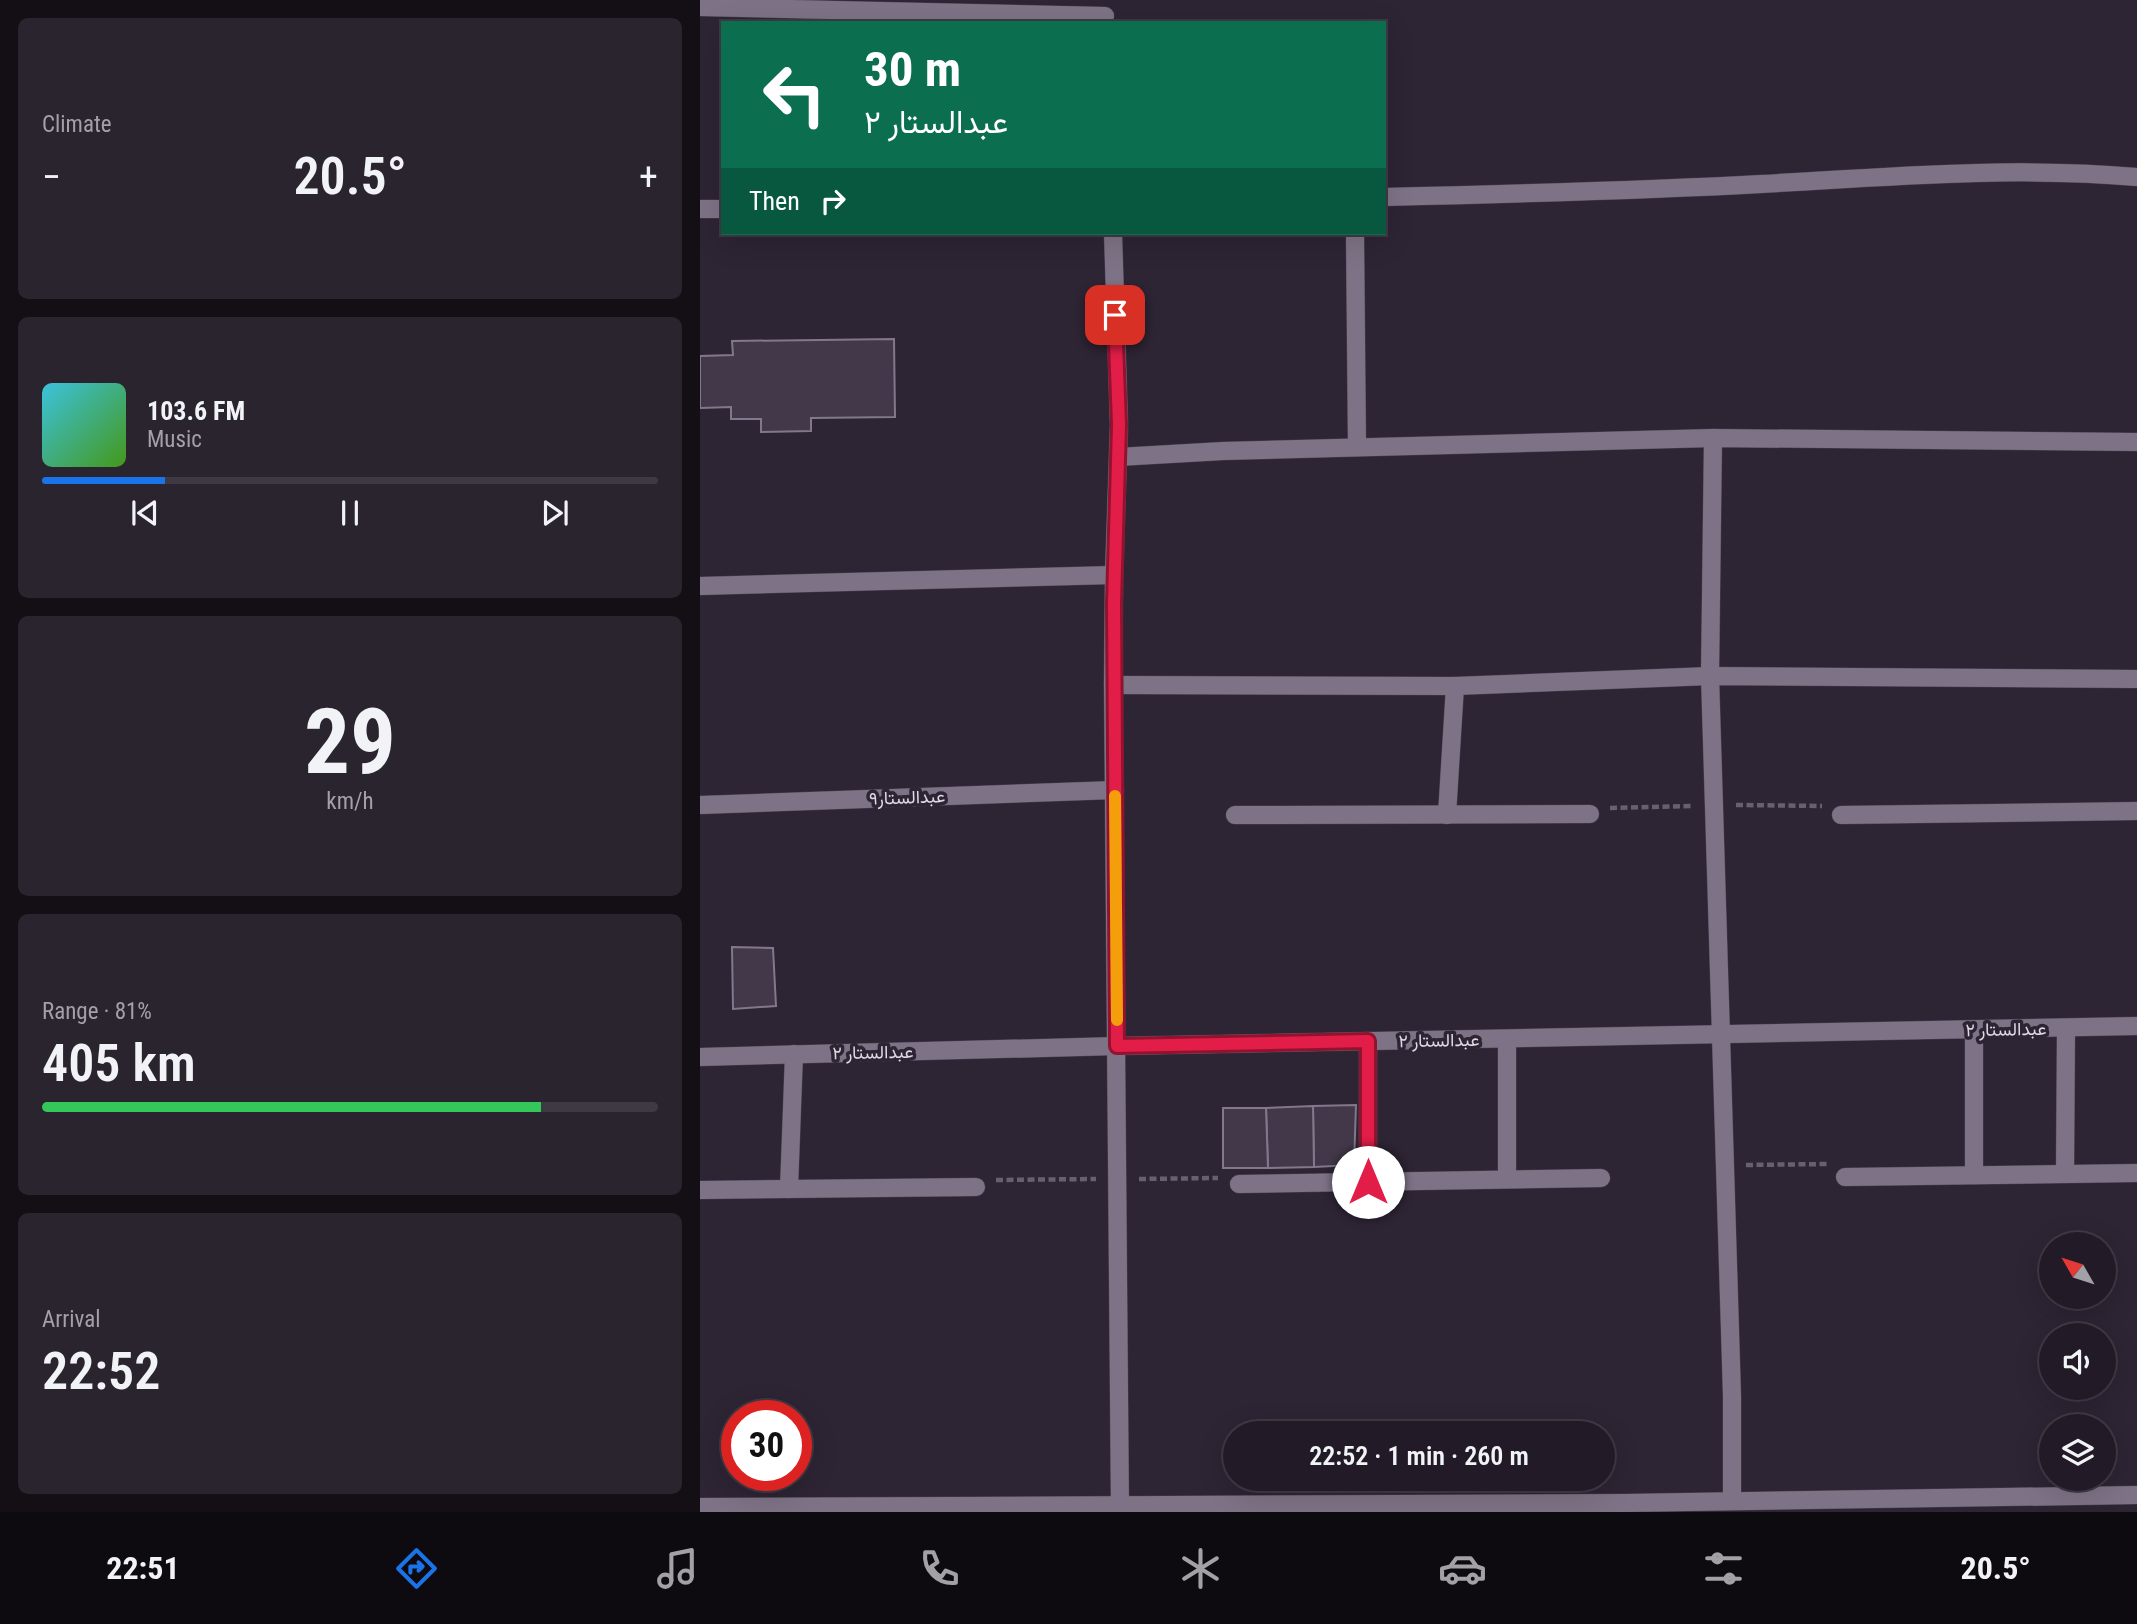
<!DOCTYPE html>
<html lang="en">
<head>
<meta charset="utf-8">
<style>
	body { margin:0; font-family:"Roboto Condensed",Vazirmatn,sans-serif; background:#2a242f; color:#f1f3f6; height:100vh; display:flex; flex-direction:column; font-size:26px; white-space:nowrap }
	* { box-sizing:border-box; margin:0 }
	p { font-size:23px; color:#a2a1a7 }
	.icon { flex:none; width:38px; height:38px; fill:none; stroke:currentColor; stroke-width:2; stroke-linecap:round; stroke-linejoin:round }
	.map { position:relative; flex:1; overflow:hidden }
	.side { display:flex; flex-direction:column; gap:18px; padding:18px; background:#130f15; width:700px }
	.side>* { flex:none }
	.guide { position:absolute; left:21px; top:21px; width:665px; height:214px; border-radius:0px; box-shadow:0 7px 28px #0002,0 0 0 2px #3f3944; background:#0b6e4f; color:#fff; overflow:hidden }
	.needle { width:46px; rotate:309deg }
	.controls { position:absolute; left:1339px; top:1232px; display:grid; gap:14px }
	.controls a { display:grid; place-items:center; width:77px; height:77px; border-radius:50%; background:#221b27; box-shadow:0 7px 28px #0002,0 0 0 2px #3f3944; font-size:35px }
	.speed { position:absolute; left:21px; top:1400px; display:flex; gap:14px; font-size:35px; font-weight:700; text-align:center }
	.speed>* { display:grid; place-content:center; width:91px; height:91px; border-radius:50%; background:#221b27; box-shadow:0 7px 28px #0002,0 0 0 2px #3f3944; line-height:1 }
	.speed .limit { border:10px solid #d22; background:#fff; color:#111 }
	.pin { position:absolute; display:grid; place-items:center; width:60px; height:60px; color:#fff; margin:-30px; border-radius:14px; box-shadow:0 4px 10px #0006 }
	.me { position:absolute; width:77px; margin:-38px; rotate:0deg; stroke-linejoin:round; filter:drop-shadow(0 0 5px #0008) }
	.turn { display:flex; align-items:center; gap:24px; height:147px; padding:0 28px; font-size:32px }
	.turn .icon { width:91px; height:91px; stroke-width:2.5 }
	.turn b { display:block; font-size:49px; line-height:60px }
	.then { display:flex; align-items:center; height:66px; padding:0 28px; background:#0003; gap:14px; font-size:26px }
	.big { font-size:52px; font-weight:600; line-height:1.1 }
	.side .card { flex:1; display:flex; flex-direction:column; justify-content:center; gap:10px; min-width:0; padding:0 24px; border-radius:10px; background:#2a242f }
	.side .dial { align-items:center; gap:0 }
	.dial b { font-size:91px; line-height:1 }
	.song { display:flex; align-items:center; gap:21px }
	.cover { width:84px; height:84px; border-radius:10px; background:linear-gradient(135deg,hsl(190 70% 55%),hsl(100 70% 35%)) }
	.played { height:7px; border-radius:4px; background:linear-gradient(90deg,#1a73e8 20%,#3f3944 20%) }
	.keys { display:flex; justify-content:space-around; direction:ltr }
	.heat { display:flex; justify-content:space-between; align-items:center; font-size:38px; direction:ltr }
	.charge { height:10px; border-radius:5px; background:linear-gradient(90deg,#34c759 81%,#3f3944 0) }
	.trip { position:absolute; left:523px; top:1421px; width:392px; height:70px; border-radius:35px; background:#221b27; box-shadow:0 7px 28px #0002,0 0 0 2px #3f3944; font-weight:600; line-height:70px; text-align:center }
	.dock { display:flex; height:112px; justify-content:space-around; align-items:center; background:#0e0b10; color:#a2a1a7 }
	.dock .icon { width:49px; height:49px }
	.dock .current { color:#1a73e8 }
	.dock b { font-size:32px; color:#f1f3f6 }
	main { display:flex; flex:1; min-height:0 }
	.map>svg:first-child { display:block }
	.building { fill:#423849; stroke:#83788b; stroke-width:2 }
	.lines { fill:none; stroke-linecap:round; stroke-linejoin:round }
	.street-casing { stroke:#4a424f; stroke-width:19 }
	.path { stroke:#68606e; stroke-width:4.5; stroke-dasharray:7 3.5; stroke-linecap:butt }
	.street { stroke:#7e7386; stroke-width:18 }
	.route-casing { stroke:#92132f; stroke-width:18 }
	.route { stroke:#e11d48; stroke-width:12 }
	.slow { stroke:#f59e0b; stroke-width:12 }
	.labels { text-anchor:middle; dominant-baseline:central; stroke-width:7; stroke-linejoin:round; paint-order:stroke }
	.street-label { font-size:18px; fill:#dfd9e4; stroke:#2d2434 }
</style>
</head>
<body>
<main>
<section class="side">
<div class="card"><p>Climate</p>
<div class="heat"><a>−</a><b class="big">20.5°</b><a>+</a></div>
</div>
<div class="card">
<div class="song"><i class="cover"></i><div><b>103.6 FM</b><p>Music</p></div></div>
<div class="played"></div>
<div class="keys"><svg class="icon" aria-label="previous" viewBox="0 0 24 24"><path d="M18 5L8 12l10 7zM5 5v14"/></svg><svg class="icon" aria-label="pause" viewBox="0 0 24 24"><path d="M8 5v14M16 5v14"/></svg><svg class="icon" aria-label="next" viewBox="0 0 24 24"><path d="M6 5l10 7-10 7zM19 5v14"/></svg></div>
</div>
<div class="card dial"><b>29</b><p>km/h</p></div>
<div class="card"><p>Range · 81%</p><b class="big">405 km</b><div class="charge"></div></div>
<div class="card"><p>Arrival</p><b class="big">22:52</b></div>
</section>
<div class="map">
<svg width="1437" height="1512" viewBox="0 0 1437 1512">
	<rect width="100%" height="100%" fill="#2d2434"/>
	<!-- building -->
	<g class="building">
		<path d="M194 339 195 417 111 418V431L61 432V419H31V407L0 408V356L33 355 32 341Z"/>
		<path d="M32 947 73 948 76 1006 33 1009Z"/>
		<path d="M656 1105 654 1165 614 1167 613 1106Z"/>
		<path d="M613 1106 614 1167 568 1168 566 1108Z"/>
		<path d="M523 1108H566L568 1168H523Z"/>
	</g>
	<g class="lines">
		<!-- street casing -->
		<g class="street-casing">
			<g id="street">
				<path d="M0 7 405 16"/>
				<path d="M684 197C810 194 935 191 1061 184 1185 177 1312 166 1437 177"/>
				<path d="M0 209H23"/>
				<path d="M413 233 419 425 414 575 413 685 420 1512"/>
				<path d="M655 233 657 447"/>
				<path d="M1013 438 1010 676 1032 1396V1501"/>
				<path d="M418 457 523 451 1013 438 1437 442"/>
				<path d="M0 586 414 575"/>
				<path d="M413 685 755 686 1010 676 1437 679"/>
				<path d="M0 805 415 790"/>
				<path d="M535 815 890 814"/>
				<path d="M747 815 755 686"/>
				<path d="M1141 815 1437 811"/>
				<path d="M807 1039V1179"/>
				<path d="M668 1041V1182"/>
				<path d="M0 1057 417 1046 1437 1026"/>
				<path d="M1365 1174 1366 1028"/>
				<path d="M1274 1175V1030"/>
				<path d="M1145 1177 1437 1173"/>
				<path d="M539 1184 901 1178"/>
				<path d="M89 1189 94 1054"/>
				<path d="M0 1190 276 1187"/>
				<path d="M0 1507 926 1503 1437 1495"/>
			</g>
		</g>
		<!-- path -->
		<g class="path">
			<path d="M1036 805 1122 806"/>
			<path d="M910 808 992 806"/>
			<path d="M1046 1165 1129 1164"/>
			<path d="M439 1179 518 1178"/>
			<path d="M296 1180 396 1179"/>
		</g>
		<!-- street -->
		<use href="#street" class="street"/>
	</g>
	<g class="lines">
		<!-- route casing -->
		<g class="route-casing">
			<path id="route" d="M415 315 419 425 414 603 417 1046 668 1041V1182"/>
		</g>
		<!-- route -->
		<use href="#route" class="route"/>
		<!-- slow -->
		<path class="slow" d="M415 796 417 1020"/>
	</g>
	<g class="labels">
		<!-- street labels -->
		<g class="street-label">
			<text transform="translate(207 797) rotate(-2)">عبدالستار۹</text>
			<text transform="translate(1306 1029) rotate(-1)">عبدالستار ۲</text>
			<text transform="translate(739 1040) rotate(-1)">عبدالستار ۲</text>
			<text transform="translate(173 1052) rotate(-1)">عبدالستار ۲</text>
		</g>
	</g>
</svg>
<div class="controls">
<a><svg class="needle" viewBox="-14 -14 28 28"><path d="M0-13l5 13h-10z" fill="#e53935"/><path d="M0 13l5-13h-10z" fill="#a2a1a7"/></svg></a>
<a><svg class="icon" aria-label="sound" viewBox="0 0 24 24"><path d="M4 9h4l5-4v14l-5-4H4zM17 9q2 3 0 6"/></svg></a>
<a><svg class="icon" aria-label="layers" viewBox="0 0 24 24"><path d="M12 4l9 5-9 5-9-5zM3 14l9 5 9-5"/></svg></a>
</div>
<div class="speed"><div class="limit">30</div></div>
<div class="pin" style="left:415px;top:315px;background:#d93025"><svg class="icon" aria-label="arrive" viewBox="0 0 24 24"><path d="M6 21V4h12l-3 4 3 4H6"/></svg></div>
<svg class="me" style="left:668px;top:1182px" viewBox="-20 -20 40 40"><circle r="19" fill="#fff"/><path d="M0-13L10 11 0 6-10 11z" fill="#e11d48"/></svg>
<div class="trip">22:52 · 1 min · 260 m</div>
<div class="guide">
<div class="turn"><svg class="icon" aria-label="left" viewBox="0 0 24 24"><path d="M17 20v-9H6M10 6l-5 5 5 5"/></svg><div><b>30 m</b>عبدالستار ۲</div></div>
<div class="then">Then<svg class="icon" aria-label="right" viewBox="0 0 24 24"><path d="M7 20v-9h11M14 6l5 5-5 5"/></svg></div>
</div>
</div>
</main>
<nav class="dock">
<b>22:51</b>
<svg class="icon current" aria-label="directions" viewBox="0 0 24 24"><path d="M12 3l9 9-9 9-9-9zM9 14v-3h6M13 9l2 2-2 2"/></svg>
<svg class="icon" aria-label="music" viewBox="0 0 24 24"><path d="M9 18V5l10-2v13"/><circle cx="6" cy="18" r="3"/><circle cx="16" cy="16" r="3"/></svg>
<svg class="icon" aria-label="phone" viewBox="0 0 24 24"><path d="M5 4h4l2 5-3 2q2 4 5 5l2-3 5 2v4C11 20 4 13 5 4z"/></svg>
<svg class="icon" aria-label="climate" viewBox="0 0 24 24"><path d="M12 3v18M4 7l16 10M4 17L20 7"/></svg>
<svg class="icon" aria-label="car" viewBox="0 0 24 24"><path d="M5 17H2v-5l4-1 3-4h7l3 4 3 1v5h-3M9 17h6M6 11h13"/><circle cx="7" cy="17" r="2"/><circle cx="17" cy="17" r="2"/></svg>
<svg class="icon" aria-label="filters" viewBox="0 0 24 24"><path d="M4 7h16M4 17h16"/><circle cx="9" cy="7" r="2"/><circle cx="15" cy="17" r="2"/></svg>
<b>20.5°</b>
</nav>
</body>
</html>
